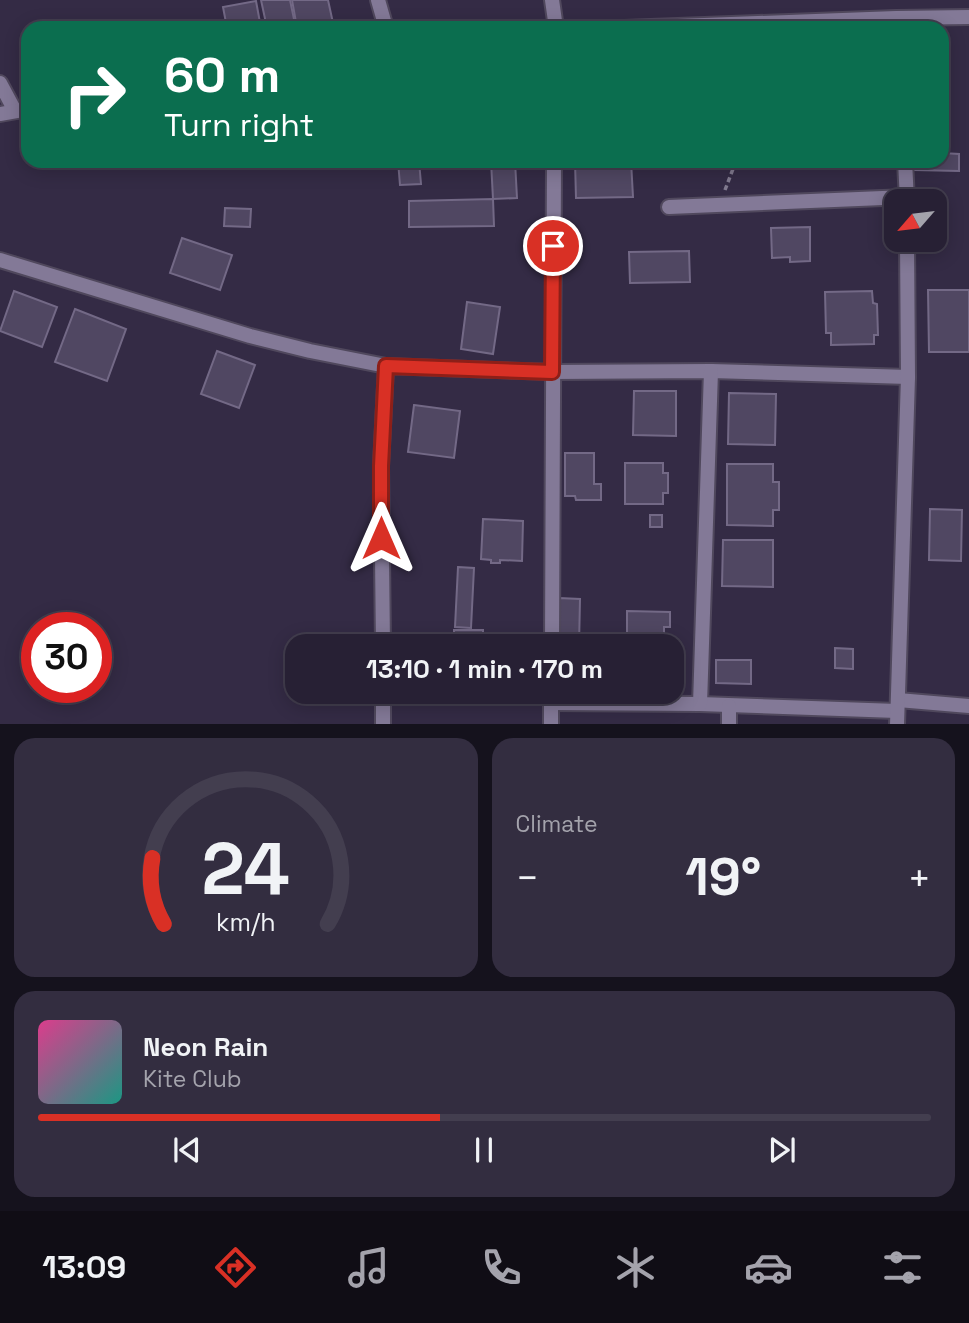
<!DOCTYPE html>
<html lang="en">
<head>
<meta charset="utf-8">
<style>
	body { margin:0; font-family:"Space Grotesk",sans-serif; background:#332d40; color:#f1f3f6; height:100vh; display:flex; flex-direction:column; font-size:26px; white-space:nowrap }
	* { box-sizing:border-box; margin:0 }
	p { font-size:23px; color:#a4a3ac }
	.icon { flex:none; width:38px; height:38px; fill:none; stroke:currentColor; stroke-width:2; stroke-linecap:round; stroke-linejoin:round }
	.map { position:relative; height:724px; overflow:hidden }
	.drawer { display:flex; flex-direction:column; gap:14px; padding:14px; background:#15121d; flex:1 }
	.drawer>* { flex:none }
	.guide { position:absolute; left:21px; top:21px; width:928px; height:147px; border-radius:21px; box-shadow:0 4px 18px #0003,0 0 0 2px #433e4f; background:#0b6e4f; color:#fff; overflow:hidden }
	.needle { width:46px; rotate:242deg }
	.fabs { position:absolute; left:884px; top:189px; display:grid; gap:14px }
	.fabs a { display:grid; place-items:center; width:63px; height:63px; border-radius:14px; background:#272034; box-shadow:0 4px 18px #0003,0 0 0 2px #433e4f; font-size:35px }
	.speed { position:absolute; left:21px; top:612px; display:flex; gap:14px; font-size:35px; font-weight:700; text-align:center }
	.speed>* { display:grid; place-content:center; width:91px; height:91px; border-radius:50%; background:#272034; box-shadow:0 4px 18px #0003,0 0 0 2px #433e4f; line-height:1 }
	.speed .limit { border:10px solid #d22; background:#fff; color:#111 }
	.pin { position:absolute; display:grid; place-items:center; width:60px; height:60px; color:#fff; margin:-30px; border:4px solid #fff; border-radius:50%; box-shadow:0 2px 7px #0007 }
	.me { position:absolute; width:77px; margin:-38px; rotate:0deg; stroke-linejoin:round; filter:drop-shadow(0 0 5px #0008) }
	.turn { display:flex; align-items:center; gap:24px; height:147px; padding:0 28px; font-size:32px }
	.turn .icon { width:91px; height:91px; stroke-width:2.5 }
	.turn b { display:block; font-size:49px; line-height:60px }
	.big { font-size:52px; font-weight:700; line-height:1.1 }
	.drawer .tile { flex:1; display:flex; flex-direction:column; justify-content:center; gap:10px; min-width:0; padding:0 24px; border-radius:21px; background:#332d40 }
	.drawer .dial { align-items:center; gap:0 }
	.dial svg { height:182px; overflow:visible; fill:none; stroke:#433e4f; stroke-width:7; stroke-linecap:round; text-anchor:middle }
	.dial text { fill:#f1f3f6; stroke:none }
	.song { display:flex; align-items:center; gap:21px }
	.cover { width:84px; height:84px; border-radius:10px; background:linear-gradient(135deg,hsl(330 70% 55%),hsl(170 70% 35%)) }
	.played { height:7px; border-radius:4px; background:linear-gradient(90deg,#d93025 45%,#433e4f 45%) }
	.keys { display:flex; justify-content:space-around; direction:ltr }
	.heat { display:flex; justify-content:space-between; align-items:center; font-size:38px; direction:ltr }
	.drawer .tiles { flex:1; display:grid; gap:14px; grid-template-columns:1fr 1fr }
	.tile:last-child { grid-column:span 2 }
	.trip { position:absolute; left:285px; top:634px; width:399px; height:70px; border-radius:21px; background:#272034; box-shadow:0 4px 18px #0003,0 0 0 2px #433e4f; font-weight:700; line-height:70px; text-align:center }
	.tab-bar { display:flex; height:112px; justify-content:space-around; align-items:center; background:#100d15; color:#a4a3ac }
	.tab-bar .icon { width:49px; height:49px }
	.tab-bar .selected { color:#d93025 }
	.tab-bar b { font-size:32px; color:#f1f3f6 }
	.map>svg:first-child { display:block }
	.building { fill:#504762; stroke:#736986; stroke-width:2 }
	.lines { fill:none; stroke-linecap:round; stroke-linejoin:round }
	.minor-casing { stroke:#50485d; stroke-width:18 }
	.tertiary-casing { stroke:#50485d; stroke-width:18 }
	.path { stroke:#817a8f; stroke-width:3.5; stroke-dasharray:5 3.5; stroke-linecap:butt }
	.minor { stroke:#837997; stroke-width:14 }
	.tertiary { stroke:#837997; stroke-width:14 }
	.route-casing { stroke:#8d1f18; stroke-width:18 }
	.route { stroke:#d93025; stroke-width:12 }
</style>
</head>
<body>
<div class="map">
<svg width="969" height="725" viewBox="0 0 969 725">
	<rect width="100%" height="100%" fill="#342b45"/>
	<!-- building -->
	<g class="building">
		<path d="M261 0H290L295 24 267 28Z"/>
		<path d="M292 0H328L333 23 297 28Z"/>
		<path d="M256 1 261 28H227L223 7Z"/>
		<path d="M942 153 959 154V171L914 170 915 161H942Z"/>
		<path d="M398 161H419L421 184 400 185Z"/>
		<path d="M491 161H515L517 198 493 199Z"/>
		<path d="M575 161H631L633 197 576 198Z"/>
		<path d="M493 199 494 226 409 227V201Z"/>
		<path d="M225 208 251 209 250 227 224 226Z"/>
		<path d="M810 227V261L790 262V257L772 258 771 228Z"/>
		<path d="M182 238 232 255 220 290 170 273Z"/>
		<path d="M689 251 690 282 630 283 629 252Z"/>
		<path d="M928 290H969V352H929Z"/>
		<path d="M14 291 57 307 42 347 0 331Z"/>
		<path d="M872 291 873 303 877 304 878 335H874V344L831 345V333H826L825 292Z"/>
		<path d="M467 302 500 307 493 354 461 349Z"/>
		<path d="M75 309 126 329 107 381 55 362Z"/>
		<path d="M217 351 255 365 239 408 201 394Z"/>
		<path d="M634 391H676V436L633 435Z"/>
		<path d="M729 393 776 394 775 445 728 444Z"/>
		<path d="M414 405 460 411 454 458 408 452Z"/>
		<path d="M565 453H594V484H601V500H576L575 496H565Z"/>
		<path d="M625 463H663V473H668V493H663V504H625Z"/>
		<path d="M727 464H773V482H779V510H773V526L727 525Z"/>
		<path d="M930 509 962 510 961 561 929 560Z"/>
		<rect x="650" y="515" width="12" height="12"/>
		<path d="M483 519 523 521 522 561 500 560V563H491V560L481 559Z"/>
		<path d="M723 540H773V587L722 586Z"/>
		<path d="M458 567 474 568 471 628 455 627Z"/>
		<path d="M559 598 580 599 579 646H559Z"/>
		<path d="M627 611 670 612V627H664V646H627Z"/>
		<path d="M454 630H483V640L474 639V643H454Z"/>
		<path d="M433 637V646H402V638Z"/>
		<path d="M835 648 853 649V669L835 668Z"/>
		<path d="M716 660H751V684L716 683Z"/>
	</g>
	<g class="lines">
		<!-- minor casing -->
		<g class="minor-casing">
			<g id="minor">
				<path d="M378 0 386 28"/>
				<path d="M552 0 556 28"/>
				<path d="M0 83 15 111"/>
				<path d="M905 161 907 201"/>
				<path d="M669 207 907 197"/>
				<path d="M0 260 250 336 310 351 386 366 552 372 711 371 908 377"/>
				<path d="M383 646 381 466 386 366"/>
				<path d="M552 646 554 161"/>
				<path d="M898 700 969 706"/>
				<path d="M551 703 700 704 897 711"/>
				<path d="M700 704 711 371"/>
				<path d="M383 725V691"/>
				<path d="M551 725V691"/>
				<path d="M729 725V706"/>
				<path d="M897 725 908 377 907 240"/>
			</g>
		</g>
		<!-- tertiary casing -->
		<g class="tertiary-casing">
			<g id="tertiary">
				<path d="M624 28 896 18 969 17"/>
				<path d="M0 114 28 109"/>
			</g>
		</g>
		<!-- path -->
		<path class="path" d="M725 190 736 161"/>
		<!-- minor -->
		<use href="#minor" class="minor"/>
		<!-- tertiary -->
		<use href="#tertiary" class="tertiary"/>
	</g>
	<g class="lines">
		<!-- route casing -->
		<g class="route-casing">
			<path id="route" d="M381 538V466L386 366 552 372 553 246"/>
		</g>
		<!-- route -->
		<use href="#route" class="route"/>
	</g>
</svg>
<div class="fabs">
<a><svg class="needle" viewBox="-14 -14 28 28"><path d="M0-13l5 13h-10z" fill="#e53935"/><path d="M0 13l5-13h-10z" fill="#a4a3ac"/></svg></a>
</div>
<div class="speed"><div class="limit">30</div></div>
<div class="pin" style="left:553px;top:246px;background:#d93025"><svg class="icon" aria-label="arrive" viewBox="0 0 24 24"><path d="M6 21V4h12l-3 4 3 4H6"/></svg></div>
<svg class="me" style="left:381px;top:538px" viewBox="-20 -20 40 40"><path d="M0-17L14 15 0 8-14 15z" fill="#d93025" stroke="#fff" stroke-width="4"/></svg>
<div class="trip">13:10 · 1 min · 170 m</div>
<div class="guide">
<div class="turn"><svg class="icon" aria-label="right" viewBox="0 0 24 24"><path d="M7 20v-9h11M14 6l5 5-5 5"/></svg><div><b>60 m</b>Turn right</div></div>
</div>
</div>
<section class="drawer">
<div class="tiles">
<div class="tile dial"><svg viewBox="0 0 100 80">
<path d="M14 69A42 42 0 1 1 86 69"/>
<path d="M14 69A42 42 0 0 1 9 40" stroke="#d93025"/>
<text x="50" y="56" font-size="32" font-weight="700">24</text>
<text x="50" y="72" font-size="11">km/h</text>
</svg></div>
<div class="tile"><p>Climate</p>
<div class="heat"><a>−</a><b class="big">19°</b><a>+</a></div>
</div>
<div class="tile">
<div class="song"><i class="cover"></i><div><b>Neon Rain</b><p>Kite Club</p></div></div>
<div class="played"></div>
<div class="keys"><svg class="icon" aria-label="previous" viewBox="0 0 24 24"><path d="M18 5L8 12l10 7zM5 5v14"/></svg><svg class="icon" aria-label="pause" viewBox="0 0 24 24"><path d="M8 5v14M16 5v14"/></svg><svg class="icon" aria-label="next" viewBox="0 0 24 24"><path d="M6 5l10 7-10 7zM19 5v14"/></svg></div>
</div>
</div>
</section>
<nav class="tab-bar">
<b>13:09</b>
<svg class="icon selected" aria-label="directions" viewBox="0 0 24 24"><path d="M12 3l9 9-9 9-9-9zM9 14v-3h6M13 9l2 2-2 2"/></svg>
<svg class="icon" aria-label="music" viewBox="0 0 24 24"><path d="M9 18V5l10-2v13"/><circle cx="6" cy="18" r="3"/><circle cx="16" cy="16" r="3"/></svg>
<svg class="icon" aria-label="phone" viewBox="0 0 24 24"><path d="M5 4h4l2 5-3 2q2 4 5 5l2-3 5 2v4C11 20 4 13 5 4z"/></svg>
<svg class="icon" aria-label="climate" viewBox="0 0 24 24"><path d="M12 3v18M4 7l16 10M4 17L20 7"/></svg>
<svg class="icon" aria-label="car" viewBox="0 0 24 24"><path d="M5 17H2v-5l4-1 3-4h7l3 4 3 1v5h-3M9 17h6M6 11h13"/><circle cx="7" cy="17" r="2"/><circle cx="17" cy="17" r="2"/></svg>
<svg class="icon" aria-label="filters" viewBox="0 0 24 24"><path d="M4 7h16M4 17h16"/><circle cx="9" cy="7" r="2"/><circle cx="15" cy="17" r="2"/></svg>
</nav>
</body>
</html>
